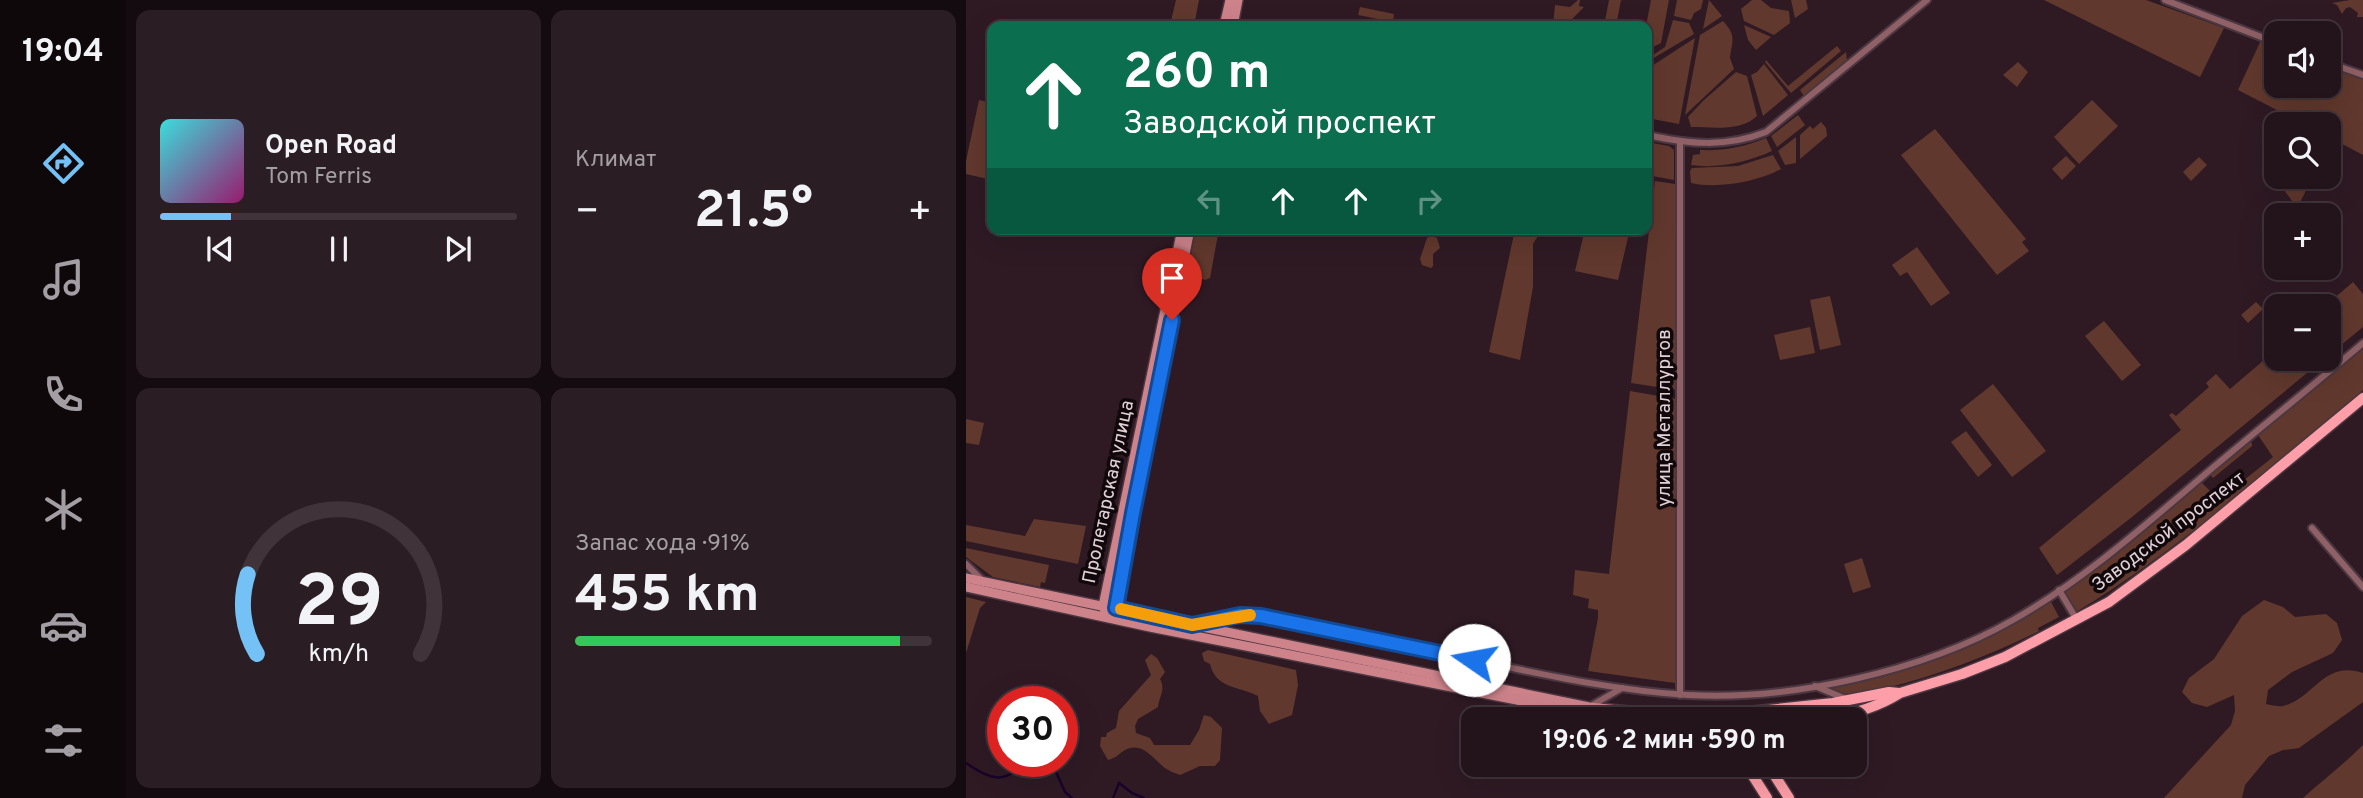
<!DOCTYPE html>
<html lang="ru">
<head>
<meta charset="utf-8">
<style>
	body { margin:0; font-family:Overpass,sans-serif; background:#2b1d24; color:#f1f3f6; height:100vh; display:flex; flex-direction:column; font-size:26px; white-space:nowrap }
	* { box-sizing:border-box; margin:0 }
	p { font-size:23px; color:#a39ea3 }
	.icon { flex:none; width:38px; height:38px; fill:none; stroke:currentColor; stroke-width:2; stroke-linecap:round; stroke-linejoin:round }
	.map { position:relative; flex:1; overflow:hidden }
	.sheet { display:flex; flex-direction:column; gap:10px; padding:10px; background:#130b0f; width:840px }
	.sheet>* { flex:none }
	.banner { position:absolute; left:21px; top:21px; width:665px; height:214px; border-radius:14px; box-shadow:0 7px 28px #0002,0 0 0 2px #40333a; background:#0b6e4f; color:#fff; overflow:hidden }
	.controls { position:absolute; left:1298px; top:21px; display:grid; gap:14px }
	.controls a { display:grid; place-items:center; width:77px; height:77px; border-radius:14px; background:#23141b; box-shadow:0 7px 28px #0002,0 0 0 2px #40333a; font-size:35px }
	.speed { position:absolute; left:21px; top:686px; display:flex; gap:14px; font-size:35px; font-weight:700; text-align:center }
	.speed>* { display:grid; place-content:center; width:91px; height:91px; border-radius:50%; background:#23141b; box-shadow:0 7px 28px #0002,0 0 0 2px #40333a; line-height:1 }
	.speed .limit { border:10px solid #d22; background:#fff; color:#111 }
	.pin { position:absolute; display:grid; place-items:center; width:60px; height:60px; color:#fff; margin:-72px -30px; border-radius:50% 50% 50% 0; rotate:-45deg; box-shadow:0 0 7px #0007 }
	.pin .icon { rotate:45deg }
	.me { position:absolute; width:77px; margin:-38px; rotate:282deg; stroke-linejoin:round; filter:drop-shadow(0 0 5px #0008) }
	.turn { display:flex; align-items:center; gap:24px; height:147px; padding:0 21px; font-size:32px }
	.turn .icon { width:91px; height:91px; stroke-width:2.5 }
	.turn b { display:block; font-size:49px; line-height:60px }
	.lanes { display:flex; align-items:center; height:66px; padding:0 21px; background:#0003; justify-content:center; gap:35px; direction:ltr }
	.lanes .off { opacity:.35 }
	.big { font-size:52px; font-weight:700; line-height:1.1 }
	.sheet .tile { flex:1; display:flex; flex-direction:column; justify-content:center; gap:10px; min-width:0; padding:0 24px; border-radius:14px; background:#2b1d24 }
	.sheet .dial { align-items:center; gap:0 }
	.dial svg { height:182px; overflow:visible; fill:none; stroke:#40333a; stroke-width:7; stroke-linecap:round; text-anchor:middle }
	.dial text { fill:#f1f3f6; stroke:none }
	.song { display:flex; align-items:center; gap:21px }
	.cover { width:84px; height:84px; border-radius:10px; background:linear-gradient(135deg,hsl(180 70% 55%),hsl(320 70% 35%)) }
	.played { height:7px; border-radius:4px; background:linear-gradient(90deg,#73c1f5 20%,#40333a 20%) }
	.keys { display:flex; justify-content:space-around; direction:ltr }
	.heat { display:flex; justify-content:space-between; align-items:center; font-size:38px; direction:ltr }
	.charge { height:10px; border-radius:5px; background:linear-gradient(90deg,#34c759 91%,#40333a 0) }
	.sheet .tiles { flex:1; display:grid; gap:10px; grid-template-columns:repeat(2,1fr) }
	.trip { position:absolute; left:495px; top:707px; width:406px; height:70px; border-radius:14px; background:#23141b; box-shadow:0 7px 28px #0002,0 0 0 2px #40333a; font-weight:700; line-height:70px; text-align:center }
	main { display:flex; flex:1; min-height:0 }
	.menu { display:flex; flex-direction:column; width:126px; justify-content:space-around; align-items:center; background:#0e080b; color:#a39ea3 }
	.menu .icon { width:49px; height:49px }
	.menu .selected { color:#73c1f5 }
	.menu b { font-size:32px; color:#f1f3f6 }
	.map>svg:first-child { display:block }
	.green { fill:#61382d }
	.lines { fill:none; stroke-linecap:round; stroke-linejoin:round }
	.stream { stroke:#190329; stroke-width:2.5 }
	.minor-casing { stroke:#4b3741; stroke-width:10 }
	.secondary-casing { stroke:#4b3741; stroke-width:12 }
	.primary-casing { stroke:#4b3741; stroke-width:13 }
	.minor { stroke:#8f6065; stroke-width:6 }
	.secondary { stroke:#ce838b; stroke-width:9 }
	.primary { stroke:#fe9ea8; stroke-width:10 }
	.route-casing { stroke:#114b97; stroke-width:18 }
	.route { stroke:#1a73e8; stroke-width:12 }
	.slow { stroke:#f59e0b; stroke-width:12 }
	.labels { text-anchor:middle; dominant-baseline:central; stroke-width:7; stroke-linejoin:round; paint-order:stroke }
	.street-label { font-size:19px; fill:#e0d1d7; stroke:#11080c }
</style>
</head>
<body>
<main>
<nav class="menu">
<b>19:04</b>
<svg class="icon selected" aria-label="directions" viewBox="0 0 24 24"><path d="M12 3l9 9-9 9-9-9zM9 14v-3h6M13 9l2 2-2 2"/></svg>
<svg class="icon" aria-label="music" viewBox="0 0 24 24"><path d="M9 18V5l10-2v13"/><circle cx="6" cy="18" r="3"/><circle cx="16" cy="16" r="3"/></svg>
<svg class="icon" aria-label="phone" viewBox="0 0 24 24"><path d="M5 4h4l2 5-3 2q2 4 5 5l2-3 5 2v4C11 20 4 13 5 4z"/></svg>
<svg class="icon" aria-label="climate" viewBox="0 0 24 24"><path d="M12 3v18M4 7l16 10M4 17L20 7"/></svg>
<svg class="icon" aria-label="car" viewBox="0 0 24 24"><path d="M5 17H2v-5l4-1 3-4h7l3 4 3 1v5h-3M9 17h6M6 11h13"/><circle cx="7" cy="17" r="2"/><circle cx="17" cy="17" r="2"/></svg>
<svg class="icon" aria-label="filters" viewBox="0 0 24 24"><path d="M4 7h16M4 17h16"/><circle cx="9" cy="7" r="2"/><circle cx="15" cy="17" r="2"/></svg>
</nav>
<section class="sheet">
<div class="tiles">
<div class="tile">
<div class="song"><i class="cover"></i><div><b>Open Road</b><p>Tom Ferris</p></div></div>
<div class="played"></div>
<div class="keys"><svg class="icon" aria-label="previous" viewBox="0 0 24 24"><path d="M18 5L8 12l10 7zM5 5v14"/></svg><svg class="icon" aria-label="pause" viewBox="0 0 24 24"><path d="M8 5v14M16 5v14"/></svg><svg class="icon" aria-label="next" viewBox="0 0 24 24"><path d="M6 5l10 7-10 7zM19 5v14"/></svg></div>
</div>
<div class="tile"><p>Климат</p>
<div class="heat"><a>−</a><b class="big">21.5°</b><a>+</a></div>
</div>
<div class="tile dial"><svg viewBox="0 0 100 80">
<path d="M14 69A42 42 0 1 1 86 69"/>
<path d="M14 69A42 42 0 0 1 10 34" stroke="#73c1f5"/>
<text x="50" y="56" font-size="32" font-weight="700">29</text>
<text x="50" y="72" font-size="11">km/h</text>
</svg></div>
<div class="tile"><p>Запас хода · 91%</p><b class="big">455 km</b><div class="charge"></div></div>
</div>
</section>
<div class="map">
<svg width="1397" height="798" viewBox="0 0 1397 798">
	<rect width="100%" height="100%" fill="#2f1a24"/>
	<!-- green -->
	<g class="green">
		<path d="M210 0H233L228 26 204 25Z"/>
		<path d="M612 0H614L613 6 618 7 599 26H587L589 5 604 7Z"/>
		<path d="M643 0H655L650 26H638Z"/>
		<path d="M685 0H703L695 43 681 50 680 26Z"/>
		<path d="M711 0H737L735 9 728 13 725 20 708 16Z"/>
		<path d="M743 0 756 16 737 29Z"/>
		<path d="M786 0H795L805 8 823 11 824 23 808 35 778 21 775 9Z"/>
		<path d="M825 0H840L842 9 829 18Z"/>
		<path d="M1078 0H1180L1258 28 1234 77Z"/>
		<path d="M1384 0H1397V17H1391L1392 13 1384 7 1380 8 1376 14 1371 5 1366 3Z"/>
		<path d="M394 7 428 14 427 22 392 15Z"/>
		<path d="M707 20 723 23 728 34 681 62V59L699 47Z"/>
		<path d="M757 21C771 36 766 41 764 58L768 69 719 115 734 35Z"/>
		<path d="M778 25 805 37 790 50 782 40Z"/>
		<path d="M729 38 713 124 681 118V69Z"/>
		<path d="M1295 40 1311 46V86H1363V66L1397 79V155L1363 137V124H1338L1272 90Z"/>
		<path d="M871 46 875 51 825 93 799 62 800 60 822 86Z"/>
		<path d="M880 52 881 60 838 96 834 90Z"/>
		<path d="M1052 62 1062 72 1051 87 1037 75Z"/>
		<path d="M798 64 822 95 797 116 785 75 791 72Z"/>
		<path d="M770 72 781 76 791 116C775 132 746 127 725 127L722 117 738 100Z"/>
		<path d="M13 100 26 103V180L0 174V161Z"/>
		<path d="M1126 100 1152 126 1113 164 1088 137Z"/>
		<path d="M832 115 839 125 811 147 805 136Z"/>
		<path d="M855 122 860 128 861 136 834 159V135L844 126 847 129Z"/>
		<path d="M969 129 1060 239 1056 242 1063 251 1031 275 935 155Z"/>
		<path d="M830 137V163L819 165 812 151Z"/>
		<path d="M800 138 806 151C782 162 751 169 725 165L727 155 734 154V150C757 151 779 147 800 138Z"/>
		<path d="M681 142 703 146 708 150V180L681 175Z"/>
		<path d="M807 155 815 169C791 182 751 189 725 183L724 171 726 168 772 166Z"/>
		<path d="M1100 156 1110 166 1096 180 1086 169Z"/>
		<path d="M1233 157 1241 165 1225 181 1217 172Z"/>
		<path d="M689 181 709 184 711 390 665 383Z"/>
		<path d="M1345 181 1331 208 1316 187 1319 182Z"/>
		<path d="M230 229H253L244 278 239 280 221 274Z"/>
		<path d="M549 229H575V231L567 244V287L554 360 523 352Z"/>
		<path d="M619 229H664L652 280 609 271Z"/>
		<path d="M465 236 471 238 474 248 467 254V266L465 268 456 265 454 259 461 238Z"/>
		<path d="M951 247 984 293 965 306 941 272 934 276 926 265Z"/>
		<path d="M1387 282 1397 294V327L1363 355V306H1359Z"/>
		<path d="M864 296 875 345 854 350 844 300Z"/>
		<path d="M1290 302 1297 309 1282 323 1275 315Z"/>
		<path d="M1138 321 1175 365 1156 381 1119 336Z"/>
		<path d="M844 327 849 353 814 360 808 335Z"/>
		<path d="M1397 346V390C1304 467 1214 550 1110 612L1098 590 1183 527 1235 482 1253 500 1307 457 1292 435Z"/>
		<path d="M1311 349V359H1358L1166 517 1091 575 1073 548 1215 430 1203 415 1206 413 1210 416 1243 387 1240 383 1250 374 1264 389Z"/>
		<path d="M1027 384 1080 451 1046 477 994 410Z"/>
		<path d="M664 391 710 399 709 683 622 671 632 618V610L622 608 623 599 607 595 609 570 643 574Z"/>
		<path d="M0 419 18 423 13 445 0 443Z"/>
		<path d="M1000 431 1026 465 1012 477 985 442Z"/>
		<path d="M1283 442 1286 443V446L1247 478 1244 474Z"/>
		<path d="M68 519 120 526 112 564 0 541V525L59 536Z"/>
		<path d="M0 548 83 565 79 583 75 582 74 587 27 577 0 557Z"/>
		<path d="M896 558 905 587 887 593 878 564Z"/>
		<path d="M0 597 20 602 14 608 0 653Z"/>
		<path d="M1084 600 1093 617 1072 628 1073 631C1024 655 973 675 920 688 908 691 895 696 882 696 875 697 869 692 864 687 943 670 1016 644 1084 600Z"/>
		<path d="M1298 600 1317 607 1329 617 1360 614 1371 623 1376 640 1367 653 1326 672 1302 690 1300 704C1305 705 1312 707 1317 706 1348 699 1357 660 1397 673V702L1333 748 1317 750 1303 756 1279 785 1276 798H1198L1265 725 1269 711 1268 695 1241 707 1226 703 1216 692 1223 678 1248 659 1276 616Z"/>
		<path d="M242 650 330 670 332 685 326 715 303 724 294 711 292 696C273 686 250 689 244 664L238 661 236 653Z"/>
		<path d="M185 654 191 658 199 672 194 679C200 690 193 696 192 707L172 719 169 726 170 733 184 738 188 745H224L233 730 238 715 245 717 256 728 254 760 249 766H234L214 775C209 773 203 771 199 768 188 760 178 742 161 749 154 752 151 758 142 760L134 746 135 737H140L141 733 150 728 153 711 185 675 179 660Z"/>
		<path d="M1397 745V798H1337C1357 780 1378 764 1397 745Z"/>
	</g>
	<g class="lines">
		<!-- stream -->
		<g class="stream">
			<path d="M77 761 86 763 99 792 106 798"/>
			<path d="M0 763C26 781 38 784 62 761"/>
			<path d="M147 798 153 783 166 793 178 798"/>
		</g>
		<!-- minor casing -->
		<g class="minor-casing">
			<g id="minor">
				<path d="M1199 0 1311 43"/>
				<path d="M1363 63 1397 75"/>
				<path d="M681 135C723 144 759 148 800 132L961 0"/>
				<path d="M1346 528 1397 587"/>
				<path d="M0 564 17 581"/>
				<path d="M1093 590 1111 620"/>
				<path d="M232 624 274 615 295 616C369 631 443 647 517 662 584 676 654 691 722 695 824 701 958 671 1047 620 1116 581 1177 527 1237 476 1290 431 1344 388 1397 343"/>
				<path d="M849 686 880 699"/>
				<path d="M714 695V142"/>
				<path d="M623 707 656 688"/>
			</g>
		</g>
		<!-- secondary casing -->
		<g class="secondary-casing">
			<g id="secondary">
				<path d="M258 26 264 0"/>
				<path d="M267 26 272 0"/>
				<path d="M0 578 623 707 693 714H764L768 719"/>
				<path d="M0 587 184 627 596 709 629 719"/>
				<path d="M139 611 137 606 216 229"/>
				<path d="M147 611 150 608 167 513 224 229"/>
			</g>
		</g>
		<!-- primary casing -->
		<g class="primary-casing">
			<g id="primary">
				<path d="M762 719 764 714 867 703 923 692 933 693"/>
				<path d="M858 719C884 715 912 707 934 693L996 674 1039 657 1143 602 1220 545 1397 398"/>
				<path d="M780 765 801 798"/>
				<path d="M805 765 809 776 823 798"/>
			</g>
		</g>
		<!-- minor -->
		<use href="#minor" class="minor"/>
		<!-- secondary -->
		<use href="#secondary" class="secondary"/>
		<!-- primary -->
		<use href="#primary" class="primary"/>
	</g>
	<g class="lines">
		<!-- route casing -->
		<g class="route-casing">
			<path id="route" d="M206 320 167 513 150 608 226 625 274 615 295 616 508 660"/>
		</g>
		<!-- route -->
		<use href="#route" class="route"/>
		<!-- slow -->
		<path class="slow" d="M155 609 226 625 284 615"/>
	</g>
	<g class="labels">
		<!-- street labels -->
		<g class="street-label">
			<text transform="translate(699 418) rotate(-90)">улица Металлургов</text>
			<text transform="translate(143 492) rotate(-78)">Пролетарская улица</text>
			<text transform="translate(1203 532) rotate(-37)">Заводской проспект</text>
		</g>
	</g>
</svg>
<div class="controls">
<a><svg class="icon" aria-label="sound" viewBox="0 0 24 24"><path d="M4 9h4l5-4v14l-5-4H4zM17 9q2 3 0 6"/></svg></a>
<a><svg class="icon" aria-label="search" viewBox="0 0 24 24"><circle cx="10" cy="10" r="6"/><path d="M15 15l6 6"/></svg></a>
<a>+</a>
<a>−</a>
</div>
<div class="speed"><div class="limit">30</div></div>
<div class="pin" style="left:206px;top:320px;background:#d93025"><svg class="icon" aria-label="arrive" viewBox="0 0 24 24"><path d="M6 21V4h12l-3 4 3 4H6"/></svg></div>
<svg class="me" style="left:508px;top:660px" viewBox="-20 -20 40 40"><circle r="19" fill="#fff"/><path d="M0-13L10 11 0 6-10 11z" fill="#1a73e8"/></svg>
<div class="trip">19:06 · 2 мин · 590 m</div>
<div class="banner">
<div class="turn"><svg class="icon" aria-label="ahead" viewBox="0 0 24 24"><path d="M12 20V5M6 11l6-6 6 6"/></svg><div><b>260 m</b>Заводской проспект</div></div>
<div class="lanes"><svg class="icon off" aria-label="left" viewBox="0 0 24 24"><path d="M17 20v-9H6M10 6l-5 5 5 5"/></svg><svg class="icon" aria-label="ahead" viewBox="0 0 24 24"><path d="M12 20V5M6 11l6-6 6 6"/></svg><svg class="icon" aria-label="ahead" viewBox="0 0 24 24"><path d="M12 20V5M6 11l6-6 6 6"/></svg><svg class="icon off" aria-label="right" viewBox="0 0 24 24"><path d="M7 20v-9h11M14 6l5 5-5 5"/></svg></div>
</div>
</div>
</main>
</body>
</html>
